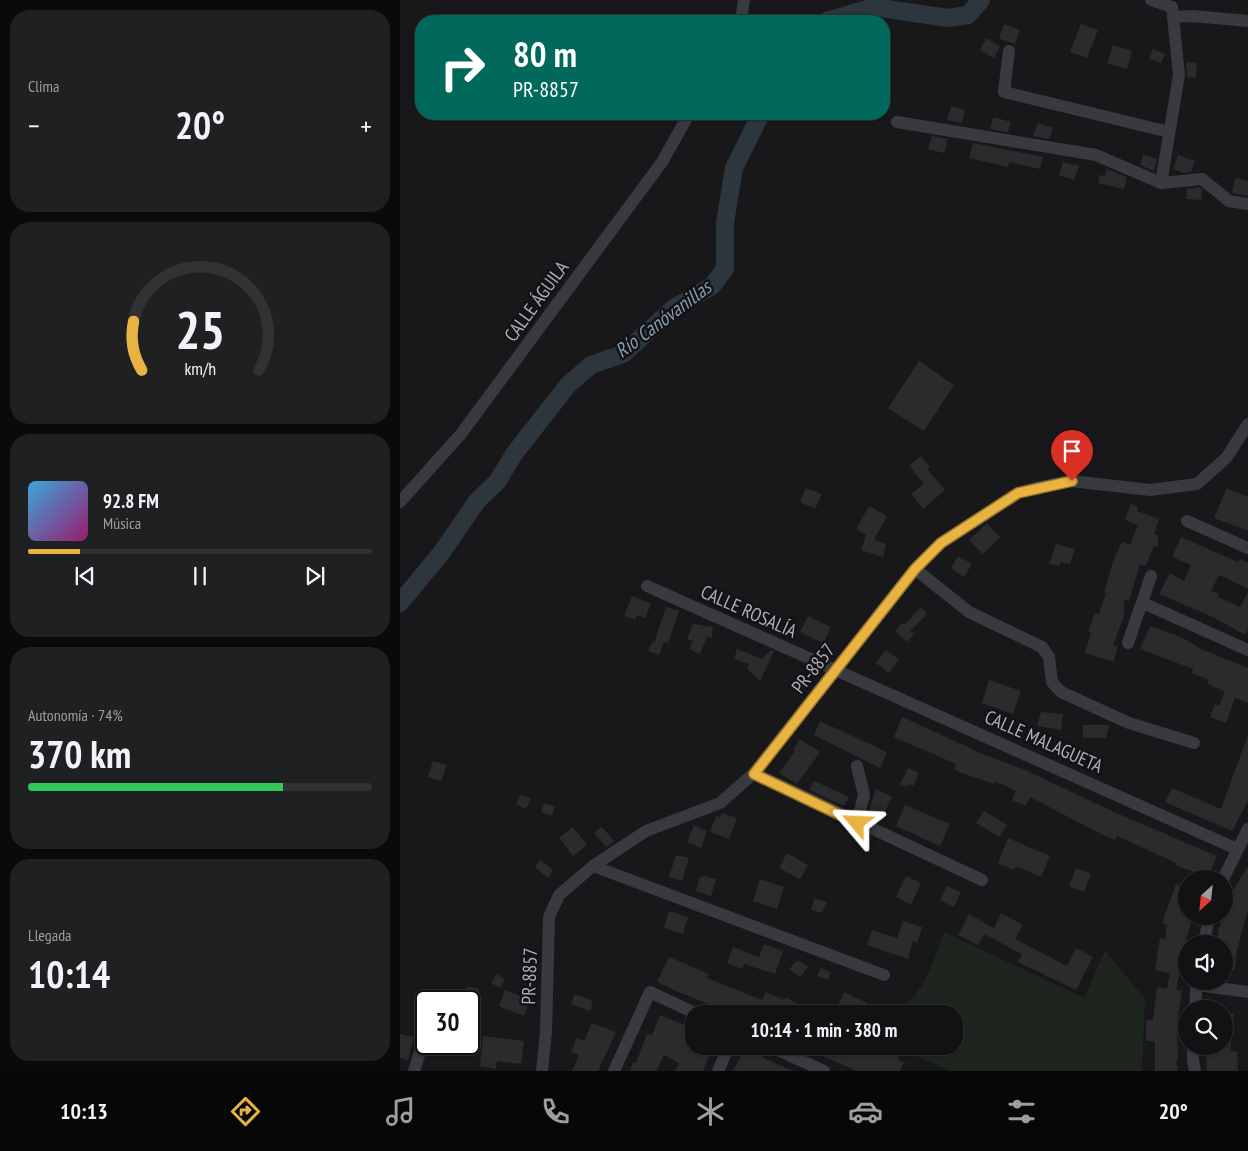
<!DOCTYPE html>
<html lang="es">
<head>
<meta charset="utf-8">
<style>
	body { margin:0; font-family:"PT Sans Narrow",sans-serif; background:#1f2022; color:#f1f3f6; height:100vh; display:flex; flex-direction:column; font-size:19px; white-space:nowrap }
	* { box-sizing:border-box; margin:0 }
	p { font-size:16px; color:#9c9ea0 }
	.icon { flex:none; width:28px; height:28px; fill:none; stroke:currentColor; stroke-width:2; stroke-linecap:round; stroke-linejoin:round }
	.map { position:relative; flex:1; overflow:hidden }
	.side { display:flex; flex-direction:column; gap:10px; padding:10px; background:#0a0a0b; width:400px }
	.side>* { flex:none }
	.banner { position:absolute; left:15px; top:15px; width:475px; height:105px; border-radius:20px; box-shadow:0 1px 4px #0004,0 0 0 1px #313234; background:#00695c; color:#fff; overflow:hidden }
	.needle { width:32px; rotate:207deg }
	.controls { position:absolute; left:778px; top:870px; display:grid; gap:10px }
	.controls a { display:grid; place-items:center; width:55px; height:55px; border-radius:50%; background:#121214; box-shadow:0 1px 4px #0004,0 0 0 1px #313234; font-size:25px }
	.speed { position:absolute; left:15px; top:990px; display:flex; gap:10px; font-size:25px; font-weight:700; text-align:center }
	.speed>* { display:grid; place-content:center; width:65px; height:65px; border-radius:50%; background:#121214; box-shadow:0 1px 4px #0004,0 0 0 1px #313234; line-height:1 }
	.speed .limit { border:2px solid #111; border-radius:8px; background:#fff; color:#111 }
	.pin { position:absolute; display:grid; place-items:center; width:42px; height:42px; color:#fff; margin:-51px -21px; border-radius:50% 50% 50% 0; rotate:-45deg; box-shadow:0 0 5px #0007 }
	.pin .icon { rotate:45deg }
	.me { position:absolute; width:55px; margin:-28px; rotate:296deg; stroke-linejoin:round; filter:drop-shadow(0 0 4px #0008) }
	.turn { display:flex; align-items:center; gap:18px; height:105px; padding:0 15px; font-size:22px }
	.turn .icon { width:65px; height:65px; stroke-width:2.5 }
	.turn b { display:block; font-size:35px; line-height:42px }
	.big { font-size:38px; font-weight:700; line-height:1.1 }
	.side .tile { flex:1; display:flex; flex-direction:column; justify-content:center; gap:8px; min-width:0; padding:0 18px; border-radius:20px; background:#1f2022 }
	.side .dial { align-items:center; gap:0 }
	.dial svg { height:130px; overflow:visible; fill:none; stroke:#313234; stroke-width:7; stroke-linecap:round; text-anchor:middle }
	.dial text { fill:#f1f3f6; stroke:none }
	.song { display:flex; align-items:center; gap:15px }
	.cover { width:60px; height:60px; border-radius:8px; background:linear-gradient(135deg,hsl(200 70% 55%),hsl(320 70% 35%)) }
	.played { height:5px; border-radius:2px; background:linear-gradient(90deg,#e9b341 15%,#313234 15%) }
	.keys { display:flex; justify-content:space-around; direction:ltr }
	.heat { display:flex; justify-content:space-between; align-items:center; font-size:28px; direction:ltr }
	.charge { height:8px; border-radius:4px; background:linear-gradient(90deg,#34c759 74%,#313234 0) }
	.trip { position:absolute; left:285px; top:1005px; width:278px; height:50px; border-radius:20px; background:#121214; box-shadow:0 1px 4px #0004,0 0 0 1px #313234; font-weight:700; line-height:50px; text-align:center }
	.dock { display:flex; height:80px; justify-content:space-around; align-items:center; background:#070708; color:#9c9ea0 }
	.dock .icon { width:35px; height:35px }
	.dock .active { color:#e9b341 }
	.dock b { font-size:22px; color:#f1f3f6 }
	main { display:flex; flex:1; min-height:0 }
	.map>svg:first-child { display:block }
	.green { fill:#1e251f }
	.lines { fill:none; stroke-linecap:round; stroke-linejoin:round }
	.river { stroke:#2e363d; stroke-width:18 }
	.building { fill:#2b2b2e }
	.minor { stroke:#393a3f; stroke-width:12 }
	.route-casing { stroke:#97742a; stroke-width:12 }
	.route { stroke:#e9b341; stroke-width:9 }
	.labels { text-anchor:middle; dominant-baseline:central; stroke-width:5; stroke-linejoin:round; paint-order:stroke }
	.street-label { font-size:19px; fill:#abafb9; stroke:#131315 }
	.water-label { font-size:20px; font-style:italic; fill:#849cb2; stroke:#131315 }
</style>
</head>
<body>
<main>
<section class="side">
<div class="tile"><p>Clima</p>
<div class="heat"><a>−</a><b class="big">20°</b><a>+</a></div>
</div>
<div class="tile dial"><svg viewBox="0 0 100 80">
<path d="M14 69A42 42 0 1 1 86 69"/>
<path d="M14 69A42 42 0 0 1 9 39" stroke="#e9b341"/>
<text x="50" y="56" font-size="32" font-weight="700">25</text>
<text x="50" y="72" font-size="11">km/h</text>
</svg></div>
<div class="tile">
<div class="song"><i class="cover"></i><div><b>92.8 FM</b><p>Música</p></div></div>
<div class="played"></div>
<div class="keys"><svg class="icon" aria-label="previous" viewBox="0 0 24 24"><path d="M18 5L8 12l10 7zM5 5v14"/></svg><svg class="icon" aria-label="pause" viewBox="0 0 24 24"><path d="M8 5v14M16 5v14"/></svg><svg class="icon" aria-label="next" viewBox="0 0 24 24"><path d="M6 5l10 7-10 7zM19 5v14"/></svg></div>
</div>
<div class="tile"><p>Autonomía · 74%</p><b class="big">370 km</b><div class="charge"></div></div>
<div class="tile"><p>Llegada</p><b class="big">10:14</b></div>
</section>
<div class="map">
<svg width="848" height="1071" viewBox="0 0 848 1071">
	<rect width="100%" height="100%" fill="#18181a"/>
	<!-- green -->
	<path class="green" d="M544 932 684 998 705 951 745 999 742 1071H550L495 1046H554V1014H493C523 997 534 962 544 932Z"/>
	<g class="lines">
		<!-- river -->
		<g class="river">
			<path d="M427 21 474 7 548 18 568 15 581 0"/>
			<path d="M0 603 42 552 77 501 97 482 114 454 168 385 191 365 223 354 274 308 312 286 325 269V223L334 168 361 114"/>
		</g>
	</g>
	<!-- building -->
	<g class="building">
		<path d="M604 24 620 30 615 44 599 39Z"/>
		<path d="M681 24 698 30 687 58 670 52Z"/>
		<path d="M586 38 600 46 594 58 580 50Z"/>
		<path d="M713 45 732 51 727 69 707 63Z"/>
		<path d="M753 49 765 54 761 63 749 59Z"/>
		<path d="M786 62 797 63 796 78 787 77Z"/>
		<path d="M551 106 565 110 562 123 547 120Z"/>
		<path d="M593 117 611 122 608 132 590 129Z"/>
		<path d="M638 123 653 128 649 139 633 136Z"/>
		<path d="M532 136 548 139 544 153 528 149Z"/>
		<path d="M573 143 643 157 640 169 609 162 608 167 569 158Z"/>
		<path d="M743 154 757 159 754 171 740 165Z"/>
		<path d="M778 155 795 161 791 172 783 173 773 169Z"/>
		<path d="M663 162 679 166 674 180 659 175Z"/>
		<path d="M707 169 727 177 724 189 698 183 700 175 705 176Z"/>
		<path d="M835 178 848 181V196L832 193Z"/>
		<path d="M799 187 802 189 801 200 786 199 787 189Z"/>
		<path d="M519 361 554 385 524 431 488 408Z"/>
		<path d="M521 456 530 467 527 469 545 490 523 509 511 494 524 484 509 466Z"/>
		<path d="M406 488 422 494 415 509 400 502Z"/>
		<path d="M827 488 848 497V531L814 518Z"/>
		<path d="M731 503 738 507 737 511 759 519 754 534 758 535V546H754L746 566 740 564 729 601 724 599V616L713 645 718 647 713 662 685 653 691 633 688 632 695 613 699 614 706 593H704L713 561 722 542 730 545 738 525 725 520Z"/>
		<path d="M469 506 487 516 474 540 486 544 483 557 461 550 466 535 456 529Z"/>
		<path d="M587 523 600 537 583 554 569 540Z"/>
		<path d="M781 537 838 562 840 559 848 563V589L819 575 811 591 819 594 818 597 840 607 848 592V629L845 635 815 618 759 594 770 573 784 581 791 565 772 557Z"/>
		<path d="M656 544 675 549 670 564 661 562 659 566 649 564Z"/>
		<path d="M558 556 572 564 564 577 551 568Z"/>
		<path d="M232 596 251 604 245 618 237 615 235 620 224 616Z"/>
		<path d="M266 607 279 611 268 643 264 642 259 655 248 651 252 642 254 643Z"/>
		<path d="M521 607 527 614 510 631 514 634 507 642 495 631 502 623 504 625Z"/>
		<path d="M408 616 431 627 423 643 400 632Z"/>
		<path d="M293 624 313 627 312 638 307 637 300 654 289 649 293 641 287 639Z"/>
		<path d="M750 626 781 637 801 649 848 668V703L835 698 826 723 810 717 815 704 819 706 825 692 807 683 809 680 792 673 793 669 740 649Z"/>
		<path d="M337 649 362 659 371 650 374 651 360 681 347 668 349 664 334 659Z"/>
		<path d="M485 650 499 659 489 673 476 663Z"/>
		<path d="M589 680 621 691 613 714 582 703Z"/>
		<path d="M641 712 663 714 661 730 637 726Z"/>
		<path d="M502 717 583 754 625 770 714 812 817 856 808 877 775 865 776 863 717 836 715 840 701 834 630 797 626 806 612 800 616 791 595 781 594 784 562 773 554 769 556 764 494 737Z"/>
		<path d="M420 721 487 752 480 768 414 735Z"/>
		<path d="M683 725H709L706 738H683Z"/>
		<path d="M848 735V801L832 831 765 802 772 788 821 809Z"/>
		<path d="M400 739 420 752 397 784 379 773 395 751 393 750Z"/>
		<path d="M33 761 47 765 41 781 28 777Z"/>
		<path d="M508 768 519 773 513 786 508 784 507 787 500 784Z"/>
		<path d="M414 781 449 797 444 806 409 790Z"/>
		<path d="M476 789 492 797 482 817 469 810Z"/>
		<path d="M121 794 131 799 126 809 116 804Z"/>
		<path d="M144 803 155 807 152 816 141 812Z"/>
		<path d="M505 805 550 824 540 846 496 826Z"/>
		<path d="M584 811 607 825 599 837 576 823Z"/>
		<path d="M322 813 337 818 329 839 310 832 316 816 321 817Z"/>
		<path d="M294 825 307 831 301 848 287 842Z"/>
		<path d="M173 827 187 845 173 856 159 838Z"/>
		<path d="M202 827 214 841 206 847 194 833Z"/>
		<path d="M608 838 650 856 641 877 616 866 614 870 598 863Z"/>
		<path d="M387 853 408 865 400 879 379 868Z"/>
		<path d="M276 855 289 858 282 881 269 877Z"/>
		<path d="M140 860 153 870 148 878 135 867Z"/>
		<path d="M848 866V910L837 950 835 970 824 969V944H816L819 928 832 892Z"/>
		<path d="M676 868 691 874 684 892 669 886Z"/>
		<path d="M304 876 316 879 311 896 296 891 300 877Z"/>
		<path d="M506 876 521 883 511 905 496 897Z"/>
		<path d="M360 879 384 887 377 909 353 901Z"/>
		<path d="M776 884 786 889V916L793 918 786 939 782 975 779 974 776 990 782 991 777 1024 778 1060H776L778 1071H755V1041H746V1020H753L757 987 767 989 770 973 755 970 760 938 765 939 767 925 762 923Z"/>
		<path d="M547 886 561 892 554 907 540 900Z"/>
		<path d="M415 898 427 902 422 913 411 910Z"/>
		<path d="M269 911 288 917 283 934 264 928Z"/>
		<path d="M601 913 623 925 615 939 667 966 676 948 693 957 676 990 618 962 622 954 584 934 578 945 558 935 569 914 594 928Z"/>
		<path d="M503 921 522 927 517 943 513 941 508 959 467 945 472 930 497 938Z"/>
		<path d="M364 944 383 951 375 974 344 964 342 969 327 963 333 947 359 957Z"/>
		<path d="M269 957 309 974 307 978 362 1000 366 992 384 1000 386 997 399 1005 397 1008 409 1014H333L276 991 257 982Z"/>
		<path d="M398 960 408 967 400 977 389 969Z"/>
		<path d="M421 968 431 972 428 980 417 976Z"/>
		<path d="M96 974 105 979 100 988 91 983Z"/>
		<path d="M68 986 79 989 75 1001H63Z"/>
		<path d="M105 990 130 1000 124 1016 99 1006Z"/>
		<path d="M444 992 467 1003 461 1014H434Z"/>
		<path d="M175 994 193 1001 190 1011 171 1004Z"/>
		<path d="M824 1012 834 1014 830 1052 837 1051 838 1071H807L806 1046H824Z"/>
		<path d="M260 1015 294 1029V1046H313L303 1071H275L279 1063 264 1055 256 1071H230L233 1062 236 1063 247 1034 252 1035Z"/>
		<path d="M192 1023 216 1032 198 1071H172L179 1055 171 1052 177 1038 184 1041Z"/>
		<path d="M0 1034 14 1037 8 1060 0 1058Z"/>
		<path d="M83 1036 124 1041 121 1064 97 1061 96 1069 80 1066Z"/>
		<path d="M401 1046H471L489 1054 490 1051 500 1056 498 1060 504 1062 500 1071H456Z"/>
		<path d="M345 1048 372 1062 393 1071H333Z"/>
	</g>
	<g class="lines">
		<!-- minor -->
		<g class="minor">
			<path d="M751 0 772 7 779 75 761 183"/>
			<path d="M773 17 793 16 848 21"/>
			<path d="M341 21 344 0"/>
			<path d="M609 51 604 92 769 132"/>
			<path d="M497 122 696 155 761 183 802 179 829 201 848 204"/>
			<path d="M0 502 61 434 262 162 289 114"/>
			<path d="M787 521 848 548"/>
			<path d="M515 569 569 612 642 647 649 657 652 682 661 692 729 723 794 743"/>
			<path d="M247 586 837 849"/>
			<path d="M743 603 848 650"/>
			<path d="M728 643 751 576"/>
			<path d="M457 766 464 795 457 823"/>
			<path d="M354 773 582 880"/>
			<path d="M193 866 484 975"/>
			<path d="M823 879 848 829"/>
			<path d="M804 944 809 916"/>
			<path d="M797 985 848 992"/>
			<path d="M795 1009 797 981"/>
			<path d="M369 1046 424 1071"/>
			<path d="M793 1046V1060L795 1071"/>
			<path d="M14 1071 26 1032"/>
			<path d="M142 1071 146 1032 149 917 159 895 193 866 246 831 320 803 354 773 515 569 541 543 618 493 636 488 671 481 750 490 797 484 827 457 848 424"/>
			<path d="M214 1071 250 992 297 1014"/>
			<path d="M318 1071 329 1046"/>
		</g>
	</g>
	<g class="lines">
		<!-- route casing -->
		<g class="route-casing">
			<path id="route" d="M457 823 354 774 515 569 541 543 618 493 672 481"/>
		</g>
		<!-- route -->
		<use href="#route" class="route"/>
	</g>
	<g class="labels">
		<!-- street labels -->
		<g class="street-label">
			<text transform="translate(136 301) rotate(-54)">CALLE ÁGUILA</text>
			<text transform="translate(349 611) rotate(24)">CALLE ROSALÍA</text>
			<text transform="translate(413 668) rotate(-52)">PR-8857</text>
			<text transform="translate(644 741) rotate(24)">CALLE MALAGUETA</text>
			<text transform="translate(129 976) rotate(-88)">PR-8857</text>
		</g>
		<!-- water labels -->
		<g class="water-label">
			<text transform="translate(263 319) rotate(-37)">Río Canóvanillas</text>
		</g>
	</g>
</svg>
<div class="controls">
<a><svg class="needle" viewBox="-14 -14 28 28"><path d="M0-13l5 13h-10z" fill="#e53935"/><path d="M0 13l5-13h-10z" fill="#9c9ea0"/></svg></a>
<a><svg class="icon" aria-label="sound" viewBox="0 0 24 24"><path d="M4 9h4l5-4v14l-5-4H4zM17 9q2 3 0 6"/></svg></a>
<a><svg class="icon" aria-label="search" viewBox="0 0 24 24"><circle cx="10" cy="10" r="6"/><path d="M15 15l6 6"/></svg></a>
</div>
<div class="speed"><div class="limit">30</div></div>
<div class="pin" style="left:672px;top:481px;background:#d93025"><svg class="icon" aria-label="arrive" viewBox="0 0 24 24"><path d="M6 21V4h12l-3 4 3 4H6"/></svg></div>
<svg class="me" style="left:457px;top:823px" viewBox="-20 -20 40 40"><path d="M0-17L14 15 0 8-14 15z" fill="#e9b341" stroke="#fff" stroke-width="4"/></svg>
<div class="trip">10:14 · 1 min · 380 m</div>
<div class="banner">
<div class="turn"><svg class="icon" aria-label="right" viewBox="0 0 24 24"><path d="M7 20v-9h11M14 6l5 5-5 5"/></svg><div><b>80 m</b>PR-8857</div></div>
</div>
</div>
</main>
<nav class="dock">
<b>10:13</b>
<svg class="icon active" aria-label="directions" viewBox="0 0 24 24"><path d="M12 3l9 9-9 9-9-9zM9 14v-3h6M13 9l2 2-2 2"/></svg>
<svg class="icon" aria-label="music" viewBox="0 0 24 24"><path d="M9 18V5l10-2v13"/><circle cx="6" cy="18" r="3"/><circle cx="16" cy="16" r="3"/></svg>
<svg class="icon" aria-label="phone" viewBox="0 0 24 24"><path d="M5 4h4l2 5-3 2q2 4 5 5l2-3 5 2v4C11 20 4 13 5 4z"/></svg>
<svg class="icon" aria-label="climate" viewBox="0 0 24 24"><path d="M12 3v18M4 7l16 10M4 17L20 7"/></svg>
<svg class="icon" aria-label="car" viewBox="0 0 24 24"><path d="M5 17H2v-5l4-1 3-4h7l3 4 3 1v5h-3M9 17h6M6 11h13"/><circle cx="7" cy="17" r="2"/><circle cx="17" cy="17" r="2"/></svg>
<svg class="icon" aria-label="filters" viewBox="0 0 24 24"><path d="M4 7h16M4 17h16"/><circle cx="9" cy="7" r="2"/><circle cx="15" cy="17" r="2"/></svg>
<b>20°</b>
</nav>
</body>
</html>
